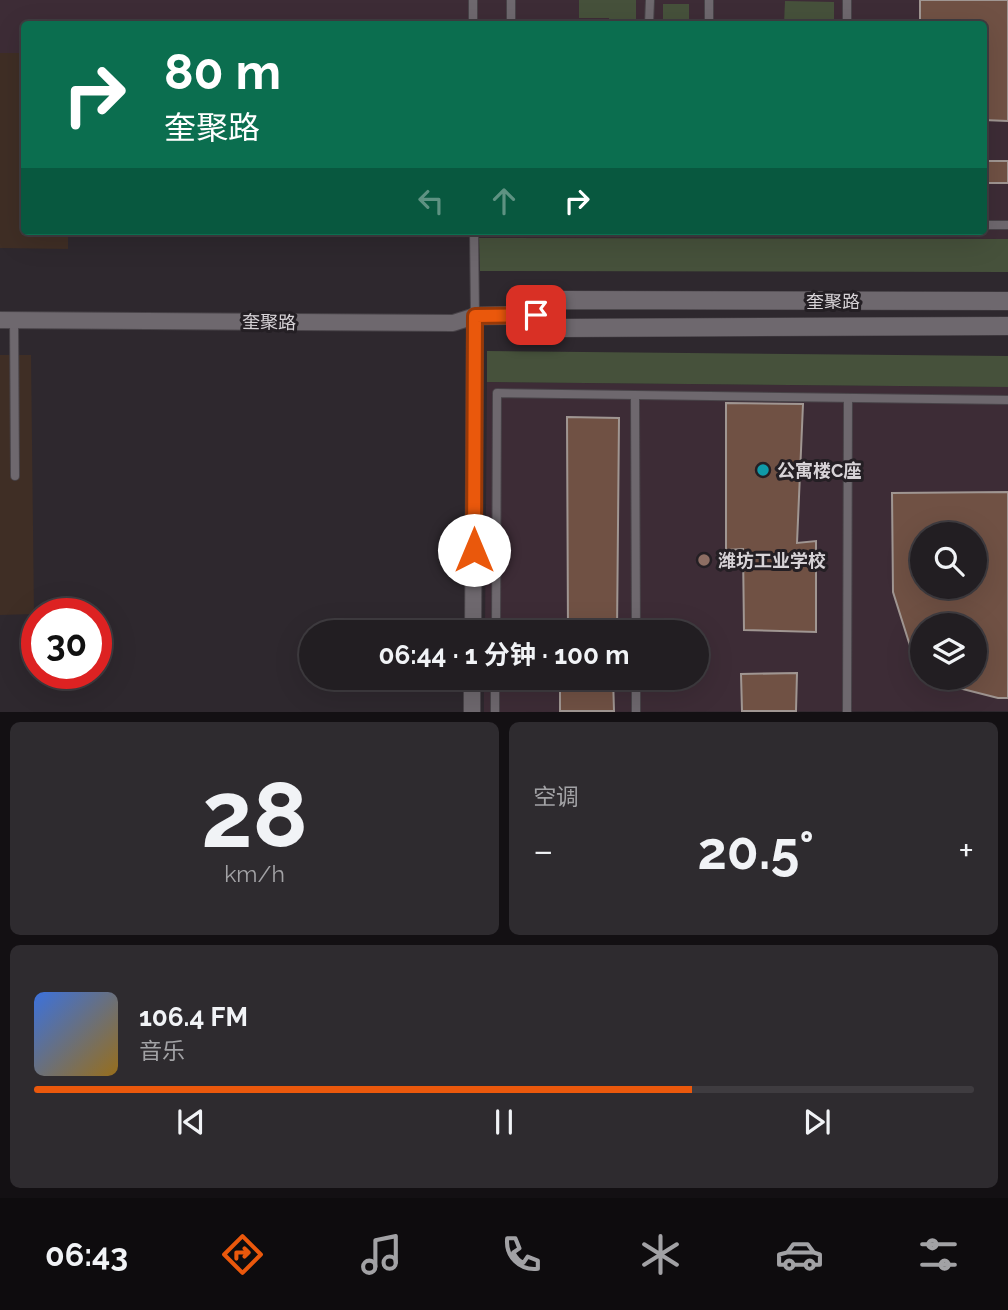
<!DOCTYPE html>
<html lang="zh">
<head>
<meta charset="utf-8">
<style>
	body { margin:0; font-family:Raleway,"Noto Sans SC",sans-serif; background:#2e2b2f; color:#f1f3f6; height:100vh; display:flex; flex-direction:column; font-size:26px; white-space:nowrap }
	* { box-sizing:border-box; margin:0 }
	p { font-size:23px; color:#a2a2a5 }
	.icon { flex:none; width:38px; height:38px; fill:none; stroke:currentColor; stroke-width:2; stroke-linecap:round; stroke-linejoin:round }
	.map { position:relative; height:712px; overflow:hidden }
	.panel { display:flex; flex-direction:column; gap:10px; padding:10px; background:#131013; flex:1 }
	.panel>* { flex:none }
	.hud { position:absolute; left:21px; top:21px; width:966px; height:214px; border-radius:7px; box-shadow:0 7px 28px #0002,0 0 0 2px #3f3c40; background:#0b6e4f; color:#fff; overflow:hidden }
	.controls { position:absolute; left:910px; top:522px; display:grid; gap:14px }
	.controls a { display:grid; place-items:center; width:77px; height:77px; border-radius:50%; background:#221e22; box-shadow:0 7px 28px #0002,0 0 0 2px #3f3c40; font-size:35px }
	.speed { position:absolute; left:21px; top:598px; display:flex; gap:14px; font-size:35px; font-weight:700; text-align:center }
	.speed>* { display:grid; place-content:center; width:91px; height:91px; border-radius:50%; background:#221e22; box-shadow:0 7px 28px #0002,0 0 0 2px #3f3c40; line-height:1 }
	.speed .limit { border:10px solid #d22; background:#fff; color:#111 }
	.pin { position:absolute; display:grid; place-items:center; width:60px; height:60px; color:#fff; margin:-30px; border-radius:14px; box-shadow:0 4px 10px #0006 }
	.me { position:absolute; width:77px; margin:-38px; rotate:0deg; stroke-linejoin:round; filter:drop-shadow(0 0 5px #0008) }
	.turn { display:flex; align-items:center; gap:24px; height:147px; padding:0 28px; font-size:32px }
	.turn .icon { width:91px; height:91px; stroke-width:2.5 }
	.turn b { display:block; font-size:49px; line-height:60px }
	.lanes { display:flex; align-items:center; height:66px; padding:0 28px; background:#0003; justify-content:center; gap:35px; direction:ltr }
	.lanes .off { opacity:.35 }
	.big { font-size:52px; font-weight:700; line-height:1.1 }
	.panel .widget { flex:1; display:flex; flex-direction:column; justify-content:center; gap:10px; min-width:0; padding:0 24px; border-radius:10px; background:#2e2b2f }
	.panel .dial { align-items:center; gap:0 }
	.dial b { font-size:91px; line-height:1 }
	.song { display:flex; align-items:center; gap:21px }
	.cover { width:84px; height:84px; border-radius:10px; background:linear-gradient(135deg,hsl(220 70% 55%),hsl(40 70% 35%)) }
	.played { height:7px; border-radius:4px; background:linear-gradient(90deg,#ea580c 70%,#3f3c40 70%) }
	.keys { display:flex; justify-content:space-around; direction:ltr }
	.heat { display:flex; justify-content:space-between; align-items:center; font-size:38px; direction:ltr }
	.panel .tiles { flex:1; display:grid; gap:10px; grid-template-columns:1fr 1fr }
	.widget:last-child { grid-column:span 2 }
	.trip { position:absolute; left:299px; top:620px; width:410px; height:70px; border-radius:35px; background:#221e22; box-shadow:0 7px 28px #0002,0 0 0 2px #3f3c40; font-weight:700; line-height:70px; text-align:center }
	.menu { display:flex; height:112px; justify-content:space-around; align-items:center; background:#0e0c0e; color:#a2a2a5 }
	.menu .icon { width:49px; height:49px }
	.menu .active { color:#ea580c }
	.menu b { font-size:32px; color:#f1f3f6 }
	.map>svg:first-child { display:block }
	.industrial { fill:#3f2e25 }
	.education { fill:#3d2c36; fill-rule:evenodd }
	.green { fill:#46513b }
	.building { fill:#705144; stroke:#a09692; stroke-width:2; fill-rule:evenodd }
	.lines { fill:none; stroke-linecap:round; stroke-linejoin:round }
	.service-casing { stroke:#484348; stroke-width:10 }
	.minor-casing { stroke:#484348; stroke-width:18 }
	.tertiary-casing { stroke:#484348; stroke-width:19 }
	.service { stroke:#6e686e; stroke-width:8 }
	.minor { stroke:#6e686e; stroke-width:16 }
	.tertiary { stroke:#6e686e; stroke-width:18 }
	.route-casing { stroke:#983908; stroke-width:18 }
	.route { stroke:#ea580c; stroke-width:12 }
	.culture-dot { fill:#0f9aa8; stroke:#241f24; stroke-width:2.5 }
	.education-dot { fill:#8d6e63; stroke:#241f24; stroke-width:2.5 }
	.labels { text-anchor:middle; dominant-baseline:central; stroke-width:6; stroke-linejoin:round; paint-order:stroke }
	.street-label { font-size:18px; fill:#d7d3d7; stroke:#241f24 }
	.poi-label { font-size:18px; font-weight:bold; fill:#d7d3d7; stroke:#241f24; text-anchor:start }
</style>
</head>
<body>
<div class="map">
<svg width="1008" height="712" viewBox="0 0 1008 712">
	<rect width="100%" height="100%" fill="#2e282e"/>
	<!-- industrial -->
	<g class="industrial">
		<path d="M0 53H24V231H68V249L0 248Z"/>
		<path d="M0 355H31L34 614 0 615Z"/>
	</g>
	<!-- education -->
	<g class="education">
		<path d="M0 0H1008V239L68 236V231H984V24H24V53H0Z"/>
		<path d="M487 382 1008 387V711L484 712V677H696V632H485ZM922 534H975V586H922ZM922 625H975V677H922Z"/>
	</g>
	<!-- green -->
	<g class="green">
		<path d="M579 0H636V24H609V18H579Z"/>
		<path d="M785 1 834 2V24H784Z"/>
		<rect x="663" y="4" width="26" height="20"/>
		<path d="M430 21V24H125V22Z"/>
		<path d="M479 238 1008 239V272L480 271Z"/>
		<path d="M487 351 1008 356V387L487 382Z"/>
	</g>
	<!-- building -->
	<g class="building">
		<path d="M920 0H1008V121L984 120V24H920Z"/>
		<rect x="984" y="161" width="24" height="22"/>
		<path d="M726 403 803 404 797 543 816 541V632L744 630 743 549 726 550Z"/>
		<path d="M567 417 619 418 617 632H568Z"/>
		<path d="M1008 492V698H998L939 683 940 677H975V625H922V673L919 674 893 592 892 493ZM922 534H975V586H922Z"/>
		<path d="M797 673 796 711H742L741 674Z"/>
		<path d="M560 677H613L614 711H560Z"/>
	</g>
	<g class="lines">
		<!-- service casing -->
		<g class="service-casing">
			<g id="service">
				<path d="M473 0V24"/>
				<path d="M511 24V0"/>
				<path d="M649 24 650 0"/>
				<path d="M709 24V0"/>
				<path d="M847 24V0"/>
				<path d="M984 225H1008"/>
				<path d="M474 231 475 316"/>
				<path d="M14 319 15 476"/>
				<path d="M635 397 636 632"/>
				<path d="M496 632 497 393 1008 400"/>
				<path d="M636 677V712"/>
				<path d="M495 712V677"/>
				<path d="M847 712 848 398"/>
			</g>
		</g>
		<!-- minor casing -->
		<g class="minor-casing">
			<g id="minor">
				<path d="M0 320 453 323 475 316 473 632"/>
				<path d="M472 712V677"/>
			</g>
		</g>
		<!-- tertiary casing -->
		<g class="tertiary-casing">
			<g id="tertiary">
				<path d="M536 315 559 300 1008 301"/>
				<path d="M475 316 536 315 561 328 1008 326"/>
			</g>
		</g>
		<!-- service -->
		<use href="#service" class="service"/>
		<!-- minor -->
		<use href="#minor" class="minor"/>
		<!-- tertiary -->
		<use href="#tertiary" class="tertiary"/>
	</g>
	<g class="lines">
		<!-- route casing -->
		<g class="route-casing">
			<path id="route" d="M474 550 475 316 536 315"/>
		</g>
		<!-- route -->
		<use href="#route" class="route"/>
	</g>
	<!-- markers -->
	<circle class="culture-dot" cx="763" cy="470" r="7"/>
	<circle class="education-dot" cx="704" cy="560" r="7"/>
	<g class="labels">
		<!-- street labels -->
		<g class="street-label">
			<text x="833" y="301">奎聚路</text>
			<text transform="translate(269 322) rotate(1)">奎聚路</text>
		</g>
		<!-- poi labels -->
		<g class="poi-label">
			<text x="777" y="470">公寓楼C座</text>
			<text x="718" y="560">潍坊工业学校</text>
		</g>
	</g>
</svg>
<div class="controls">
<a><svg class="icon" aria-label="search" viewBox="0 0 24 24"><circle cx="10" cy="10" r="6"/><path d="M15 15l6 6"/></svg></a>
<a><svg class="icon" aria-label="layers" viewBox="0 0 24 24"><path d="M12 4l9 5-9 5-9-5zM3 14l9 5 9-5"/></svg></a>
</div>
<div class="speed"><div class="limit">30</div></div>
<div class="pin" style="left:536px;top:315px;background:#d93025"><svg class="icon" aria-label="arrive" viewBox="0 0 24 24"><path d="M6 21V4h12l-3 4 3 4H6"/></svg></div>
<svg class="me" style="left:474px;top:550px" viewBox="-20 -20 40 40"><circle r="19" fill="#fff"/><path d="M0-13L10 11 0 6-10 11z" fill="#ea580c"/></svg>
<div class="trip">06:44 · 1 分钟 · 100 m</div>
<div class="hud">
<div class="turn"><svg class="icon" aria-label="right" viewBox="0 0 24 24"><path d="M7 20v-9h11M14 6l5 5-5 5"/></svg><div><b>80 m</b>奎聚路</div></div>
<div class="lanes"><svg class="icon off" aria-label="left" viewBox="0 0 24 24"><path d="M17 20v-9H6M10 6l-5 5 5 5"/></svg><svg class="icon off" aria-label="ahead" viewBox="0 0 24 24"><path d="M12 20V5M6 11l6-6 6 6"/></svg><svg class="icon" aria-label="right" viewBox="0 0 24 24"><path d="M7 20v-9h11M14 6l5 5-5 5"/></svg></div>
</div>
</div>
<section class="panel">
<div class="tiles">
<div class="widget dial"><b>28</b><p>km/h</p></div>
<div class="widget"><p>空调</p>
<div class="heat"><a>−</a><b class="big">20.5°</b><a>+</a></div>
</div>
<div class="widget">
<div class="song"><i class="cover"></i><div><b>106.4 FM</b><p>音乐</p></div></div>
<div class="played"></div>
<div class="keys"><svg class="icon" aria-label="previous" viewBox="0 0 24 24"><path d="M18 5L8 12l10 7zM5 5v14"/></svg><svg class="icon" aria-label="pause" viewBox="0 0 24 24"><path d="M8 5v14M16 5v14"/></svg><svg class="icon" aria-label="next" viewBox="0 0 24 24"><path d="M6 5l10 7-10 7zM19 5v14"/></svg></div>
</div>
</div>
</section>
<nav class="menu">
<b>06:43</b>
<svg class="icon active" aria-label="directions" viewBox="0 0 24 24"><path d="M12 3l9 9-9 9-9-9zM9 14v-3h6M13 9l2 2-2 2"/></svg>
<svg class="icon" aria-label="music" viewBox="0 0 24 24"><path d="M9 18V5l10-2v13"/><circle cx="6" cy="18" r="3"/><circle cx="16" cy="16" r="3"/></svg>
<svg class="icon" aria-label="phone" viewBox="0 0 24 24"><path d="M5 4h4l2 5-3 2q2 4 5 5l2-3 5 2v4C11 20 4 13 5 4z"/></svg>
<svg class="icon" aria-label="climate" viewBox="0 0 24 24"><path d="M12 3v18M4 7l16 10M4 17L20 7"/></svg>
<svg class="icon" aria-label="car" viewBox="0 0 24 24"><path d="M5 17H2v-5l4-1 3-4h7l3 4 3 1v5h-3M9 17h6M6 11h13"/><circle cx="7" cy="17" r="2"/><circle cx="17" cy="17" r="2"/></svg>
<svg class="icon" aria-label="filters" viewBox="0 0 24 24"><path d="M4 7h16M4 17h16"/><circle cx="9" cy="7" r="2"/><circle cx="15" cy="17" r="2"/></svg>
</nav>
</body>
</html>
